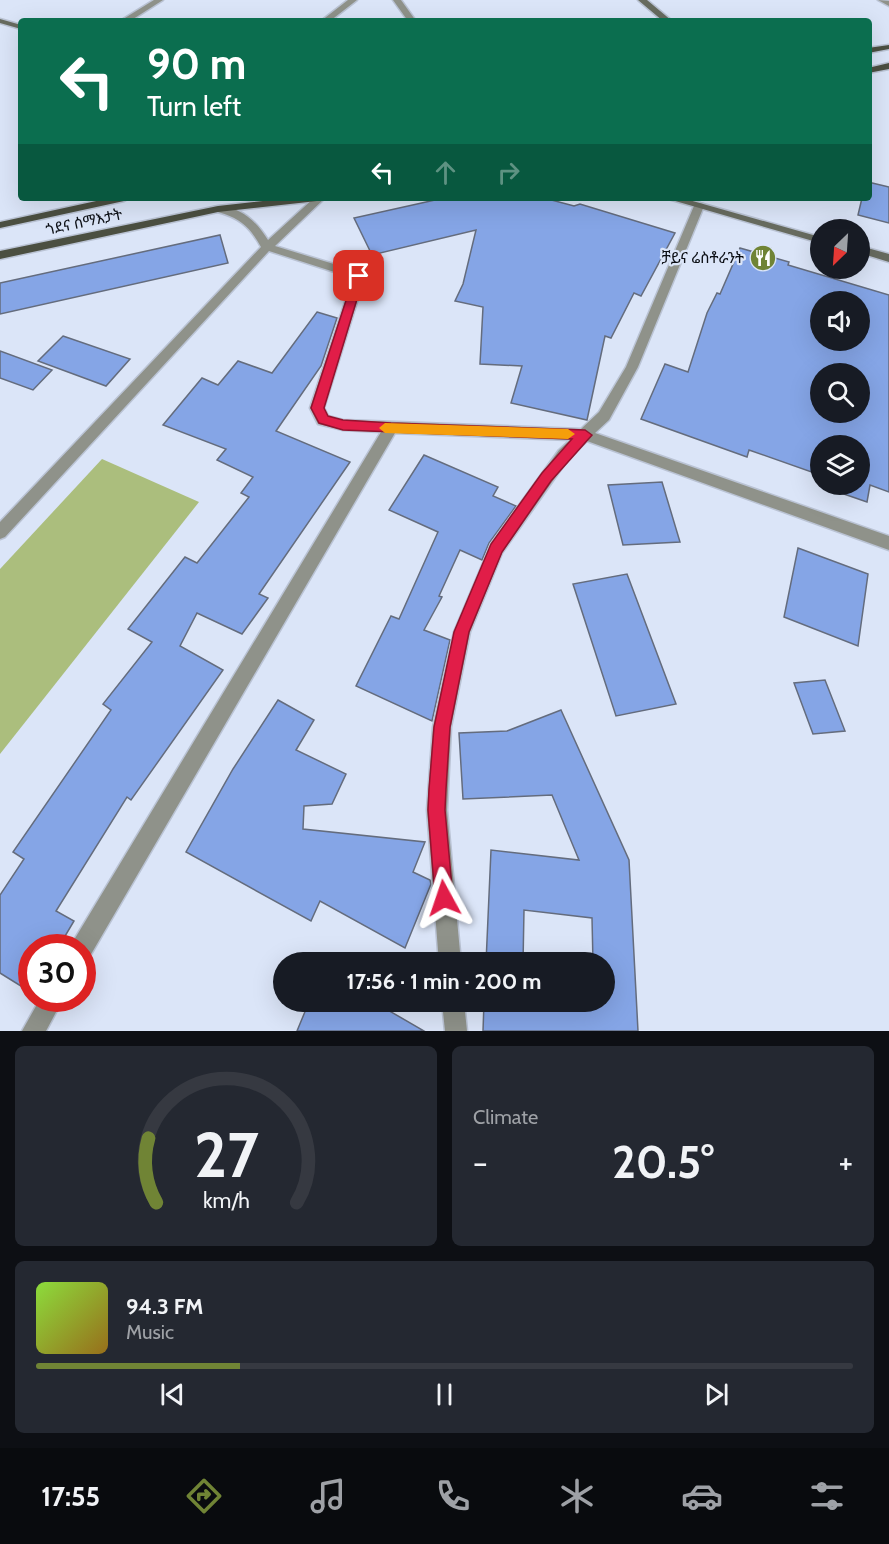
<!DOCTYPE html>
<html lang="en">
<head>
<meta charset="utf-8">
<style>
	body { margin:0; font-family:Cabin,"Noto Sans Ethiopic",sans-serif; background:#242831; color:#f1f3f6; height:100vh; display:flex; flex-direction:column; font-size:22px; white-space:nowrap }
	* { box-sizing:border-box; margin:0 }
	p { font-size:20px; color:#9ea1a6 }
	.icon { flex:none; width:33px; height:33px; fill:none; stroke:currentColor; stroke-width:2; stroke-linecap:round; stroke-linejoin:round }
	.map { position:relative; height:1031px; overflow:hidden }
	.drawer { display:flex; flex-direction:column; gap:15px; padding:15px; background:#0d0f14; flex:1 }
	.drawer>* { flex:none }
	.guide { position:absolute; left:18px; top:18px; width:854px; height:183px; border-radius:6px; box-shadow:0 6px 24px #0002; background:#0b6e4f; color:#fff; overflow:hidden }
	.needle { width:39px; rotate:205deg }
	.fabs { position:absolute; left:810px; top:219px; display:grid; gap:12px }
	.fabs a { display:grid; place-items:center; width:60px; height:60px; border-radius:50%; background:#171b24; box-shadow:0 6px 24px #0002; font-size:30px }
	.speed { position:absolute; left:18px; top:934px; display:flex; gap:12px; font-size:30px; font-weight:700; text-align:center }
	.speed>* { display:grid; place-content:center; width:78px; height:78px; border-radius:50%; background:#171b24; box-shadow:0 6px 24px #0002; line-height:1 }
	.speed .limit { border:9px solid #d22; background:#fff; color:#111 }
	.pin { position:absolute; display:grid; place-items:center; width:51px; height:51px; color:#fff; margin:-26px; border-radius:12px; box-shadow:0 3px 9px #0006 }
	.me { position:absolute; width:66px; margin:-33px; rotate:355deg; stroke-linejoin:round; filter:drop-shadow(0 0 4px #0008) }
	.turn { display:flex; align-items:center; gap:21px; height:126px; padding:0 30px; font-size:27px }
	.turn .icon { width:78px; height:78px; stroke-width:2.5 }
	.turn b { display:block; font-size:42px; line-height:51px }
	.lanes { display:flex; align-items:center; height:57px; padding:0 30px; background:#0003; justify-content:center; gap:30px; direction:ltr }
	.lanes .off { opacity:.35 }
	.big { font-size:45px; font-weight:700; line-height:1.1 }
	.drawer .card { flex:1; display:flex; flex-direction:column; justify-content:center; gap:9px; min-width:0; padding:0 21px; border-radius:9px; background:#242831 }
	.drawer .dial { align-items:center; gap:0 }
	.dial svg { height:156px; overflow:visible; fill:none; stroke:#363941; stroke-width:7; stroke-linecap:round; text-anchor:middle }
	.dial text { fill:#f1f3f6; stroke:none }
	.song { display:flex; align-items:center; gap:18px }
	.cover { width:72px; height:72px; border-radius:9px; background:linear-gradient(135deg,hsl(90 70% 55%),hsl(40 70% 35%)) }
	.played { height:6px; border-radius:3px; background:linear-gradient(90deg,#708435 25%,#363941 25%) }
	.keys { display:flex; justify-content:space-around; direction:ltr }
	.heat { display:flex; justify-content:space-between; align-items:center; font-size:33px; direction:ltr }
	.drawer .tiles { flex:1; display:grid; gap:15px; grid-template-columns:1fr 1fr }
	.card:last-child { grid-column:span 2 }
	.trip { position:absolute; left:273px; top:952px; width:342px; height:60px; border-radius:30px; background:#171b24; box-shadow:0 6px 24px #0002; font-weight:700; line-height:60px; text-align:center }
	.tabs { display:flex; height:96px; justify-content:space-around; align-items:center; background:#090b0e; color:#9ea1a6 }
	.tabs .icon { width:42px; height:42px }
	.tabs .current { color:#708435 }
	.tabs b { font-size:27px; color:#f1f3f6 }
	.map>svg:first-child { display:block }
	.green { fill:#abbe7d }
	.building { fill:#85a5e6; stroke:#646c7d; stroke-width:1.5; fill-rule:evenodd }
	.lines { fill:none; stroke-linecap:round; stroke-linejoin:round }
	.street-casing { stroke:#bac3d4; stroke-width:3 }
	.secondary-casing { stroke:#bac3d4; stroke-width:3 }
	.primary-casing { stroke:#bac3d4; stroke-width:3 }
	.street { fill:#8f928a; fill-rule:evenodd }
	.secondary { fill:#676b5f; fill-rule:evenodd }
	.primary { fill:#4b4f41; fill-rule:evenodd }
	.route { fill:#e11d48; stroke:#92132f; stroke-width:1.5 }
	.slow { fill:#f59e0b }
	.labels { text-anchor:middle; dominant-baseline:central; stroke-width:4.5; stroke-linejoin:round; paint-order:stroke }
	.far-street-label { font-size:15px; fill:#0c0f15; stroke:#dbe5f8 }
	.far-poi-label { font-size:15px; fill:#0c0f15; stroke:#dbe5f8; text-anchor:end }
</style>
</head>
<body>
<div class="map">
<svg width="889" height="1031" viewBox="0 0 889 1031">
	<rect width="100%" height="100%" fill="#dbe5f8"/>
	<!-- green -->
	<path class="green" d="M102 459 199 502 0 754V569Z"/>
	<!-- building -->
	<g class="building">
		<path d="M868 182 889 187V223L858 215 862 198H868Z"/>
		<path d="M444 198H544L574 206 580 204 675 233 641 296 634 293 611 338 605 336 587 420 511 403 522 366 480 364 483 307 455 301 463 284 476 230 372 255 354 218Z"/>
		<path d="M220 235 228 263 0 314V283Z"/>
		<path d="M740 248 789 262 788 265 889 295V492L870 485 867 502 838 492 840 484H860V446H820V475L749 450 747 457 641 419 665 364 688 372 707 313 717 293 720 294ZM820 302H860V340H820ZM820 374H860V412H820Z"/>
		<path d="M317 312 337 318 321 366 276 431 350 462 259 594 268 598 242 634 197 613 180 646 223 670 131 800 127 797 56 911 74 921 58 948H32V993L0 973V895L24 859 13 852 111 710 103 704 152 642 128 629 185 557 197 563 249 497 241 493 253 477 217 460 226 449 163 425 202 378 218 385 238 361 272 373Z"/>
		<path d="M63 336 130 359 106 386 38 361Z"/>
		<path d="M0 351 52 370 33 390 0 378Z"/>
		<path d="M424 455 498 487 493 496 516 506 489 543 482 560 460 550 439 596 442 597 424 630 450 640 432 721 356 686 391 616 399 619 438 532 389 510Z"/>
		<path d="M662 482 680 542 623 545 608 485Z"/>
		<path d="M798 548 868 574 858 646 784 617Z"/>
		<path d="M627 574 676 704 616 716 573 584Z"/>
		<path d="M825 680 845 731 813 734 794 683Z"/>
		<path d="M278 700 314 720 296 750 346 774 332 804 304 806 303 829 425 842 413 872 430 880 431 884 405 948 320 901 311 921 186 852 233 769Z"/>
		<path d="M561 710 629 860 638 1031H483L484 1002H604V963H593L592 918 524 910 523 963H486L491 850 579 860 552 795 463 799 459 733 507 731Z"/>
		<path d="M309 1002H374L424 1031H297Z"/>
	</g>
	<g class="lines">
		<!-- street casing -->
		<g class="street-casing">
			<g id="street">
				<path d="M154 0H163L130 21H120Z"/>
				<path d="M348 0H357L330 21H321Z"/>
				<path d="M393 0H401L416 21H408Z"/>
				<path d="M878 0 889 1V6Z"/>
				<path d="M314 198H325L275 246 363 273 365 276 324 408 328 416 343 420 581 429 599 412 626 367 694 206 699 203 703 204 704 206 638 367 609 420 595 433 889 536V550L587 441 569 458 502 553 470 632 451 727 447 810 461 963H439L427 810 433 727 454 632 491 544 559 450 570 440 395 433 90 956 82 958V948H71L74 940 381 432 343 430 318 424 310 408 353 278 269 251 5 537 0 539V522L261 247C249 225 238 217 214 211V207C239 204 256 221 268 240Z"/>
				<path d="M40 999H63L46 1031H22Z"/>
				<path d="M442 1002H464L467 1031H445Z"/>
			</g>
		</g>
		<!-- secondary casing -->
		<g class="secondary-casing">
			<g id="secondary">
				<path d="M638 0H647L672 21H663Z"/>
				<path d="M0 19 21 25V29L0 23Z"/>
				<path d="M665 198H682L820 237V243Z"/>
				<path d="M860 246 889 254V262L860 253Z"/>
			</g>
		</g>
		<!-- primary casing -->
		<g class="primary-casing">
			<g id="primary">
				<path d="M889 45V49L868 53V48Z"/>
				<path d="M889 63V69L868 73V68Z"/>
				<path d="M110 198H129L124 201 0 228V222Z"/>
				<path d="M289 198H322L317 201 218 212 0 259V251L218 206Z"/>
			</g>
		</g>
		<!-- street -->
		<use href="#street" class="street"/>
		<!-- secondary -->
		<use href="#secondary" class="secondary"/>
		<!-- primary -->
		<use href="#primary" class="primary"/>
	</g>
	<!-- route -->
	<path class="route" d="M359 273 364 276 324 408 328 416 343 420 391 423 585 430 592 435 551 481 502 552 469 632 450 727 446 789 445 810 453 898 451 904 444 907 438 904 435 898 428 810 429 789 434 727 454 632 491 544 542 473 572 439 343 430 319 423 311 408 354 276Z"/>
	<!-- slow -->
	<path class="slow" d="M385 423 568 429 575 434 568 439 385 433 379 428Z"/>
	<!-- icons -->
	<defs>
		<g id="restaurant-disc" transform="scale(1.35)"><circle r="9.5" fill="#708435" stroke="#dbe5f8"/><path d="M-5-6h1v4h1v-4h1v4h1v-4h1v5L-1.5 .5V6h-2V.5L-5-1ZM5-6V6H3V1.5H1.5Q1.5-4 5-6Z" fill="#fff"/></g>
	</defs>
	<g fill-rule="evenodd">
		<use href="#restaurant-disc" x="763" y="258"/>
	</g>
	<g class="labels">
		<!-- far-street labels -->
		<g class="far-street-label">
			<text transform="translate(84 222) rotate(-12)">ጎደና ሰማእታት</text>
		</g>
		<!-- far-poi labels -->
		<g class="far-poi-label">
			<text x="744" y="258">ቻይና ሬስቶራንት</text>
		</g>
	</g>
</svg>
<div class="fabs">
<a><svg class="needle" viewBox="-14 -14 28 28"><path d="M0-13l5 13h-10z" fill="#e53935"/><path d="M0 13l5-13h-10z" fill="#9ea1a6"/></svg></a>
<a><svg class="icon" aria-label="sound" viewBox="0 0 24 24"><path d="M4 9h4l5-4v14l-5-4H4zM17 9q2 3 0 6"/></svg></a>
<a><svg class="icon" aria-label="search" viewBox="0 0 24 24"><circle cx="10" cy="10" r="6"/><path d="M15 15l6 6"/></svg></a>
<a><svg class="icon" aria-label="layers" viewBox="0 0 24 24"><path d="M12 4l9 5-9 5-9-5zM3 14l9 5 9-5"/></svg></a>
</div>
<div class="speed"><div class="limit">30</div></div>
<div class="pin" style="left:359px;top:276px;background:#d93025"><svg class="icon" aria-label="arrive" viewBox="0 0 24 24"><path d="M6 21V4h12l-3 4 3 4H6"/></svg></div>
<svg class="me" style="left:444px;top:898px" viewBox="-20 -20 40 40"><path d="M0-17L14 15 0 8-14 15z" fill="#e11d48" stroke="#fff" stroke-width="4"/></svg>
<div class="trip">17:56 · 1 min · 200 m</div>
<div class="guide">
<div class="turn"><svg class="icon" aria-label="left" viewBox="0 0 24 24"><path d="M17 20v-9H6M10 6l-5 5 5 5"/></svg><div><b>90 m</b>Turn left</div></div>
<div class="lanes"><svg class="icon" aria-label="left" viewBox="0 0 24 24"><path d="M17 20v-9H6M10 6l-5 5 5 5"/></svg><svg class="icon off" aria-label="ahead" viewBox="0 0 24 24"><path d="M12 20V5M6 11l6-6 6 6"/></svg><svg class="icon off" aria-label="right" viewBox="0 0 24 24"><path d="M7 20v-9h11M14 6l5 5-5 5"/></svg></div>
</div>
</div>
<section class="drawer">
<div class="tiles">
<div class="card dial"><svg viewBox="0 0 100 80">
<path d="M14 69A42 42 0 1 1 86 69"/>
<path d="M14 69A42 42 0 0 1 10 36" stroke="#708435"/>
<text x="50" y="56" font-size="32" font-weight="700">27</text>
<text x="50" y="72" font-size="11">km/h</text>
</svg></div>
<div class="card"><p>Climate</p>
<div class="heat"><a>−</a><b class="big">20.5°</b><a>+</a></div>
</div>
<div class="card">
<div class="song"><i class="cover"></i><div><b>94.3 FM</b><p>Music</p></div></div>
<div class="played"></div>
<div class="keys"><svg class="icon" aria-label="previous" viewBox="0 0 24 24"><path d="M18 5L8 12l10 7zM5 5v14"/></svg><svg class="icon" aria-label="pause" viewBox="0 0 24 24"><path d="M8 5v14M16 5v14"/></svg><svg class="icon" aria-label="next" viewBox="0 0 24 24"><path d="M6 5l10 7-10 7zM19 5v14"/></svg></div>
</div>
</div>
</section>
<nav class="tabs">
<b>17:55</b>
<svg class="icon current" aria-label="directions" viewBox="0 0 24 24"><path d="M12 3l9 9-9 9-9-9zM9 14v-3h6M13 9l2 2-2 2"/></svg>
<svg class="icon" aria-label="music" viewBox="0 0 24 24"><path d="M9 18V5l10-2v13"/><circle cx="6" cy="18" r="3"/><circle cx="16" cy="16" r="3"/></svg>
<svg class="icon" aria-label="phone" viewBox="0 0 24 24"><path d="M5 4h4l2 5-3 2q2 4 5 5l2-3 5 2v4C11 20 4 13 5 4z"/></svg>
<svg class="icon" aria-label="climate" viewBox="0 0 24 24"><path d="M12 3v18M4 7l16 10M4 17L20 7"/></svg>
<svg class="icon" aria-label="car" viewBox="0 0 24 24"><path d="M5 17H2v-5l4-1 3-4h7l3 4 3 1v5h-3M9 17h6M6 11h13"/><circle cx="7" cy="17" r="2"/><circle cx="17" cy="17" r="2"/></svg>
<svg class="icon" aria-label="filters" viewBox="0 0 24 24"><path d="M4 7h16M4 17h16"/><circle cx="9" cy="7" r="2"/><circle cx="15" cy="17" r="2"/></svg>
</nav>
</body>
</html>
